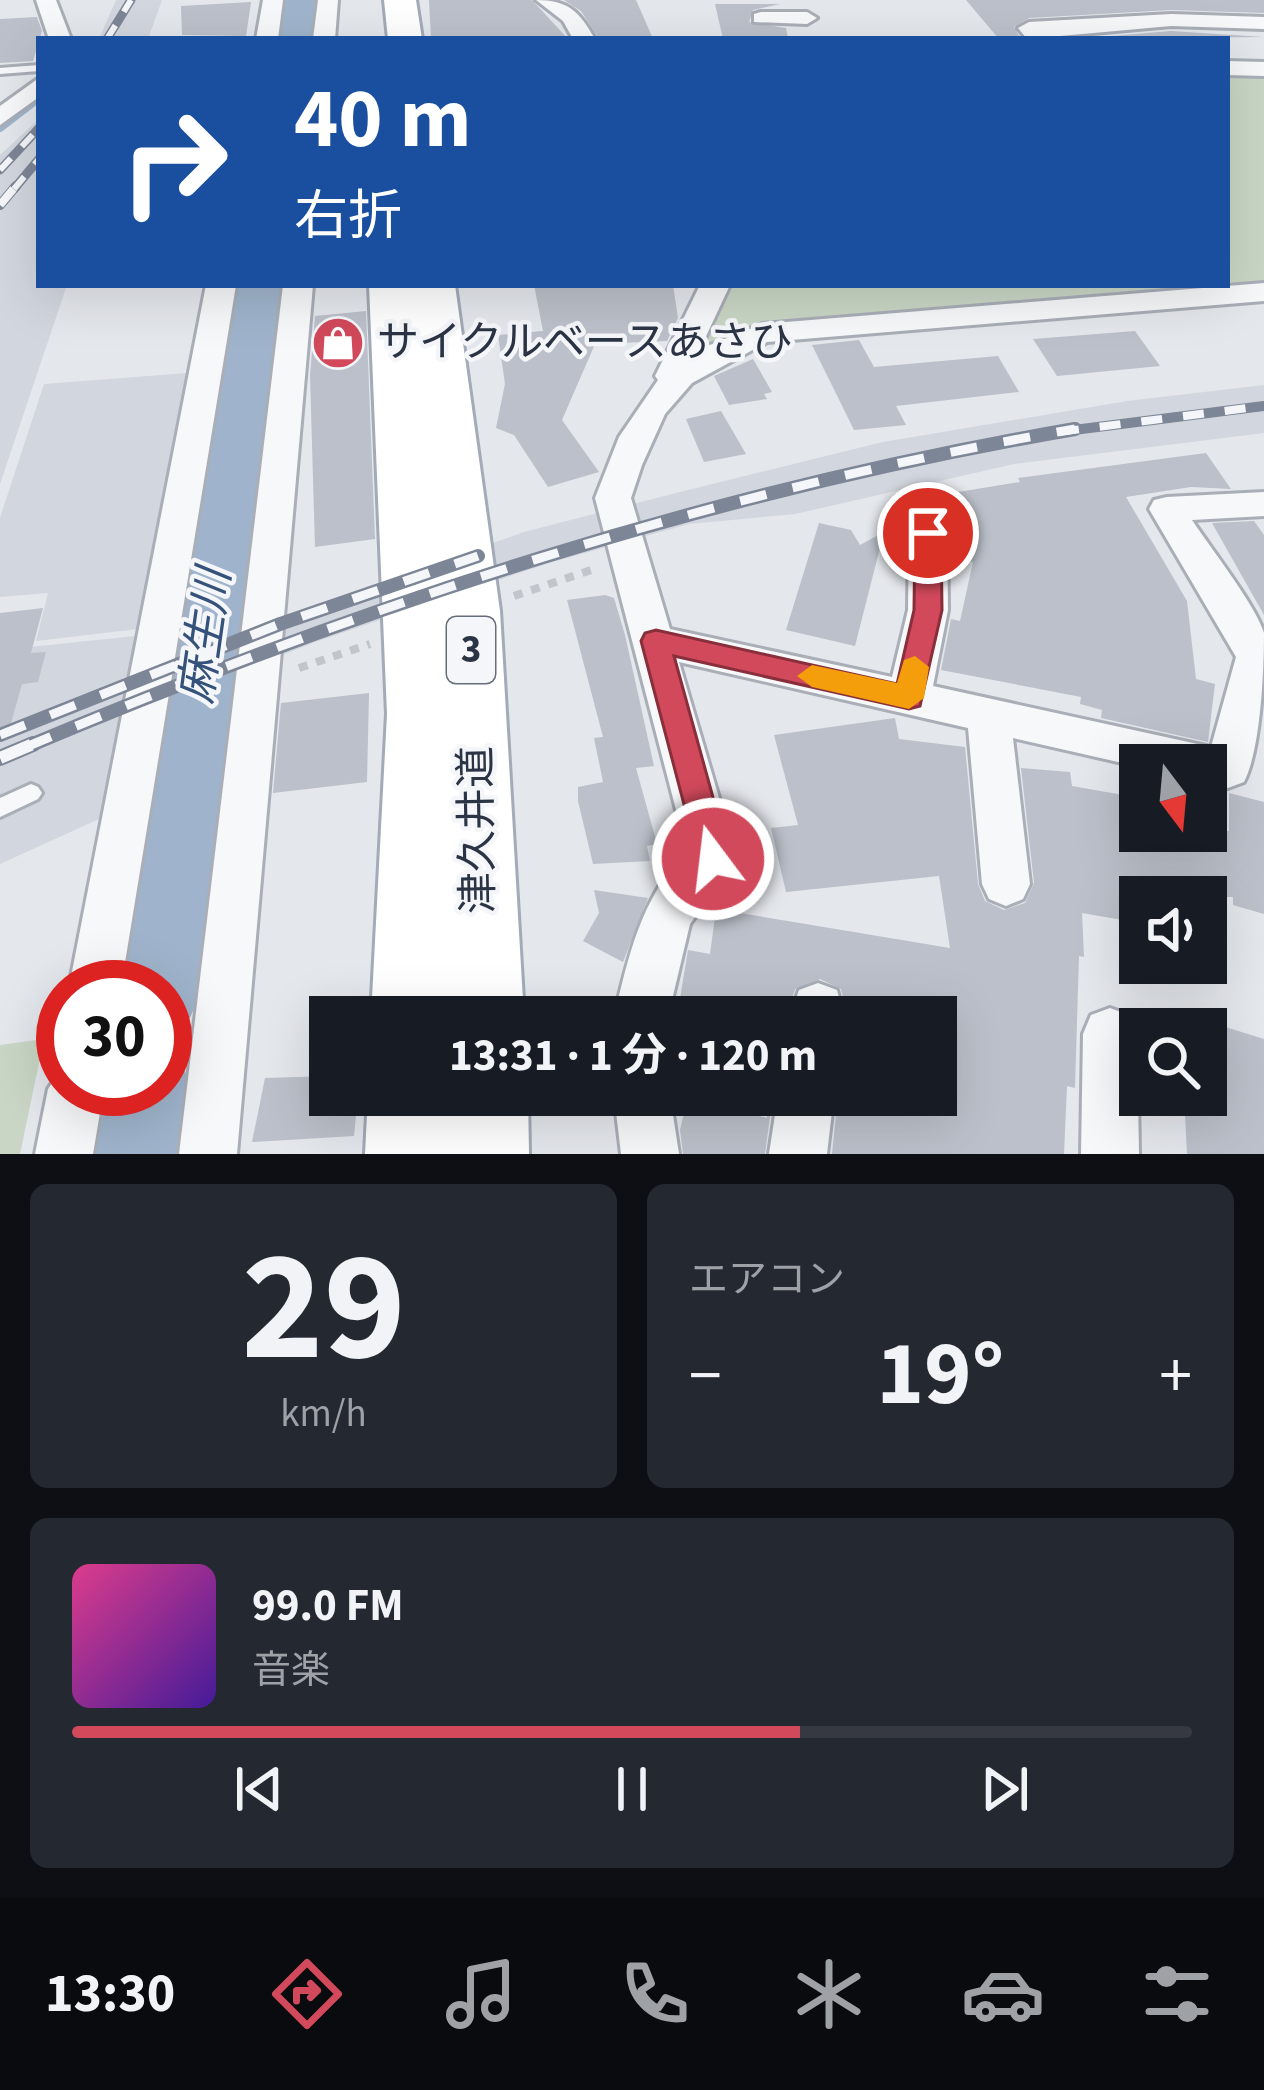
<!DOCTYPE html>
<html lang="ja">
<head>
<meta charset="utf-8">
<style>
	body { margin:0; font-family:"Source Sans 3","Noto Sans JP",sans-serif; background:#242831; color:#f1f3f6; height:100vh; display:flex; flex-direction:column; font-size:45px; white-space:nowrap }
	* { box-sizing:border-box; margin:0 }
	p { font-size:39px; color:#9ea1a6 }
	.icon { flex:none; width:66px; height:66px; fill:none; stroke:currentColor; stroke-width:2; stroke-linecap:round; stroke-linejoin:round }
	.map { position:relative; height:1154px; overflow:hidden }
	.panel { display:flex; flex-direction:column; gap:30px; padding:30px; background:#0d0f14; flex:1 }
	.panel>* { flex:none }
	.banner { position:absolute; left:36px; top:36px; width:1194px; height:252px; border-radius:0px; box-shadow:0 12px 48px #0002; background:#1a4fa0; color:#fff; overflow:hidden }
	.needle { width:78px; rotate:164deg }
	.controls { position:absolute; left:1119px; top:744px; display:grid; gap:24px }
	.controls a { display:grid; place-items:center; width:108px; height:108px; border-radius:0px; background:#171b24; box-shadow:0 12px 48px #0002; font-size:60px }
	.speed { position:absolute; left:36px; top:960px; display:flex; gap:24px; font-size:60px; font-weight:700; text-align:center }
	.speed>* { display:grid; place-content:center; width:156px; height:156px; border-radius:50%; background:#171b24; box-shadow:0 12px 48px #0002; line-height:1 }
	.speed .limit { border:18px solid #d22; background:#fff; color:#111 }
	.pin { position:absolute; display:grid; place-items:center; width:102px; height:102px; color:#fff; margin:-51px; border:6px solid #fff; border-radius:50%; box-shadow:0 3px 12px #0007 }
	.me { position:absolute; width:132px; margin:-66px; rotate:345deg; stroke-linejoin:round; filter:drop-shadow(0 0 9px #0008) }
	.turn { display:flex; align-items:center; gap:42px; height:252px; padding:0 60px; font-size:54px }
	.turn .icon { width:156px; height:156px; stroke-width:2.5 }
	.turn b { display:block; font-size:84px; line-height:102px }
	.big { font-size:90px; font-weight:700; line-height:1.1 }
	.panel .card { flex:1; display:flex; flex-direction:column; justify-content:center; gap:18px; min-width:0; padding:0 42px; border-radius:18px; background:#242831 }
	.panel .dial { align-items:center; gap:0 }
	.dial b { font-size:156px; line-height:1 }
	.song { display:flex; align-items:center; gap:36px }
	.cover { width:144px; height:144px; border-radius:18px; background:linear-gradient(135deg,hsl(330 70% 55%),hsl(260 70% 35%)) }
	.played { height:12px; border-radius:6px; background:linear-gradient(90deg,#d1495b 65%,#363941 65%) }
	.keys { display:flex; justify-content:space-around; direction:ltr }
	.heat { display:flex; justify-content:space-between; align-items:center; font-size:66px; direction:ltr }
	.panel .tiles { flex:1; display:grid; gap:30px; grid-template-columns:1fr 1fr }
	.card:last-child { grid-column:span 2 }
	.trip { position:absolute; left:309px; top:996px; width:648px; height:120px; border-radius:0px; background:#171b24; box-shadow:0 12px 48px #0002; font-weight:700; line-height:120px; text-align:center }
	.dock { display:flex; height:192px; justify-content:space-around; align-items:center; background:#090b0e; color:#9ea1a6 }
	.dock .icon { width:84px; height:84px }
	.dock .on { color:#d1495b }
	.dock b { font-size:54px; color:#f1f3f6 }
	.map>svg:first-child { display:block }
	.built { fill:#d2d6de }
	.green { fill:#c9d6c5 }
	.lines { fill:none; stroke-linecap:round; stroke-linejoin:round }
	.stream { stroke:#9fb4cc; stroke-width:8 }
	.river { fill:#9fb4cc; fill-rule:evenodd }
	.building { fill:#bbc0ca }
	.lane-casing { stroke:#a9aeb7; stroke-width:6 }
	.street-casing { stroke:#a9aeb7; stroke-width:6 }
	.primary-casing { stroke:#a3abb8; stroke-width:6 }
	.path { stroke:#c2c5cb; stroke-width:8; stroke-dasharray:9 9; stroke-linecap:butt }
	.lane { fill:#f7f8fa; fill-rule:evenodd }
	.street { fill:#f7f8fa; fill-rule:evenodd }
	.primary { fill:#fff; fill-rule:evenodd }
	.rail-far3-casing { stroke:#7d8696; stroke-width:9 }
	.rail-far2-casing { stroke:#7d8696; stroke-width:10 }
	.rail-far1-casing { stroke:#7d8696; stroke-width:14 }
	.rail-casing { stroke:#7d8696; stroke-width:16 }
	.rail-far3 { stroke:#f4f6f9; stroke-width:6; stroke-dasharray:16; stroke-linecap:butt }
	.rail-far2 { stroke:#f4f6f9; stroke-width:8; stroke-dasharray:21; stroke-linecap:butt }
	.rail-far1 { stroke:#f4f6f9; stroke-width:9; stroke-dasharray:27; stroke-linecap:butt }
	.rail { stroke:#f4f6f9; stroke-width:12; stroke-dasharray:34; stroke-linecap:butt }
	.route { fill:#d1495b; stroke:#882f3b; stroke-width:3 }
	.slow { fill:#f59e0b }
	.labels { text-anchor:middle; dominant-baseline:central; stroke-width:9; stroke-linejoin:round; paint-order:stroke }
	.shield { fill:#f4f6f9; stroke:#676e7b; stroke-width:3 }
	.shield-label { font-size:39px; font-weight:bold; fill:#2b3445 }
	.poi-label { font-size:42px; fill:#2b3445; stroke:#f4f6f9; text-anchor:start }
	.street-label { font-size:42px; fill:#2b3445; stroke:#f4f6f9 }
	.water-label { font-size:45px; font-style:italic; fill:#34527a; stroke:#f4f6f9 }
</style>
</head>
<body>
<div class="map">
<svg width="1264" height="1154" viewBox="0 0 1264 1154">
	<rect width="100%" height="100%" fill="#e4e7ec"/>
	<!-- built -->
	<g class="built">
		<path d="M116 0H162L148 39H99Z"/>
		<path d="M39 119V285H67L0 484V155Z"/>
		<path d="M187 373 138 629 36 641 48 593 0 597V518L44 384Z"/>
		<path d="M1264 385V433L1014 464 795 514 689 524 549 563 315 642 119 721 99 819 0 864V650L136 636 130 671 524 532 676 493 883 442 1127 401Z"/>
	</g>
	<!-- green -->
	<g class="green">
		<path d="M1227 72 1264 73V284L784 322 705 344 694 340 725 285H1227Z"/>
		<path d="M44 1039 20 1154H0V1045Z"/>
	</g>
	<g class="lines">
		<!-- stream -->
		<path class="stream" d="M0 128 39 98"/>
		<!-- river -->
		<g class="river">
			<path d="M281 0H317L313 39H275Z"/>
			<path d="M229 285H281L203 987 190 1018 165 1028V987H111Z"/>
			<path d="M165 1049 178 1054 192 1089 185 1154H83L94 1089H165Z"/>
		</g>
	</g>
	<!-- building -->
	<g class="building">
		<path d="M429 0H532L568 39H431Z"/>
		<path d="M564 0H636L653 39H599L581 11Z"/>
		<path d="M966 0H1264V13L1171 10 1029 18 1014 27 1021 39H999Z"/>
		<path d="M251 2 246 36 182 35 181 6Z"/>
		<path d="M715 4H780L753 10 749 22 786 28 788 39H723Z"/>
		<path d="M37 17 42 31 33 61 0 63V19Z"/>
		<path d="M1171 31 1264 37 1077 39Z"/>
		<path d="M534 285H673L678 318 667 341 595 344 562 420 599 472 548 487 514 435 496 428 505 384 498 335 543 331Z"/>
		<path d="M366 311 375 539 315 547 310 375 315 316Z"/>
		<path d="M1135 331 1160 366 1057 376 1033 339Z"/>
		<path d="M859 340 874 367 998 356 1019 392 896 406 906 425 854 430 812 345Z"/>
		<path d="M753 359 772 392 764 394 767 399 729 405 714 376Z"/>
		<path d="M721 411 746 454 704 462 686 419Z"/>
		<path d="M1206 453 1231 489 1191 487 1126 497 1187 601 1196 679 1215 684 1208 742 1101 718 1102 710 1080 704 1081 697 941 670 951 619 960 621 973 562 965 561 973 528 951 530 941 520H921L909 500 1020 482 1018 478Z"/>
		<path d="M1254 521 1264 535V615L1212 523Z"/>
		<path d="M819 523 851 530 860 545 884 532 855 646 786 630Z"/>
		<path d="M605 595 614 598 625 635 654 766 636 768 657 844 647 846 650 861 593 864 578 801V787L603 782 594 738 603 737 567 600Z"/>
		<path d="M43 608 31 653 46 652 38 682 22 684 9 730 0 728V613Z"/>
		<path d="M369 693 367 782 273 793 281 703Z"/>
		<path d="M895 718 899 739 965 747 978 884 985 901 1004 910 1025 903 1034 883 1021 768 1070 772 1072 786 1140 798V831H1229V793L1264 802V914L1233 905V897H1140V923L1082 913 1084 957 1079 956 1075 1088 1067 1086 1064 1154H832L838 1095H936V1017H848L841 989 820 979 795 989 786 1017H677L688 950 710 954 716 909 950 948 939 876 786 892 771 828 798 825 774 735Z"/>
		<path d="M594 890 648 898 623 962 583 941 599 913Z"/>
		<path d="M1206 1021 1264 1039V1154H1187L1184 1095H1206Z"/>
		<path d="M330 1076V1095H358L354 1136 252 1142 265 1078Z"/>
		<path d="M769 1095H773L765 1154H683L680 1130 688 1096 767 1118Z"/>
	</g>
	<g class="lines">
		<!-- lane casing -->
		<g class="lane-casing">
			<g id="lane">
				<path d="M39 65V71L0 74V68Z"/>
				<path d="M31 784 38 787 42 793 38 799 0 817V798Z"/>
			</g>
		</g>
		<!-- street casing -->
		<g class="street-casing">
			<g id="street">
				<path d="M36 0H56L71 39H49Z"/>
				<path d="M263 0H283L278 39H256Z"/>
				<path d="M318 0H338L335 39H313Z"/>
				<path d="M536 0C568 0 579 11 595 39H573L563 21Z"/>
				<path d="M761 12H807L817 18 807 24 754 22V14Z"/>
				<path d="M1171 14 1264 17V29L1171 26 1027 39 1018 28 1029 22Z"/>
				<path d="M1227 61 1264 62V76L1227 75Z"/>
				<path d="M39 78V97L0 125V106Z"/>
				<path d="M1264 283V301L767 342 692 383 665 414 642 465 631 498 670 629 892 677 908 610 909 533 915 524H941L947 533 948 610 933 686 1211 747 1236 657 1149 509 1154 500 1167 497 1264 492V516L1192 520C1210 547 1256 606 1264 633 1264 669 1261 749 1244 782L1228 788 1206 782V765L1140 767 1013 738 1030 884 1023 899 1006 906 989 899 982 884 968 728 679 662 737 859 690 924 668 1017H614C628 958 641 896 687 852L595 498 619 437 658 380 655 376 700 285H730L700 349 762 324Z"/>
				<path d="M206 285H236L121 987H69Z"/>
				<path d="M283 285H313L237 1154H179Z"/>
				<path d="M818 983 837 990 844 1017H790L799 990Z"/>
				<path d="M1110 1008 1129 1015 1137 1034 1139 1154H1081L1083 1034 1091 1015Z"/>
				<path d="M63 1067V1089H104L93 1154H35L48 1089Z"/>
				<path d="M614 1095H670L679 1154H621Z"/>
				<path d="M778 1095H834L827 1154H769Z"/>
			</g>
		</g>
		<!-- primary casing -->
		<g class="primary-casing">
			<g id="primary">
				<path d="M384 0H416L422 39H388Z"/>
				<path d="M369 285H455L500 611 524 1017H371L387 714Z"/>
				<path d="M368 1095H528L529 1154H365Z"/>
			</g>
		</g>
		<!-- path -->
		<g class="path">
			<path d="M514 596 597 568"/>
			<path d="M299 668 370 644"/>
		</g>
		<!-- lane -->
		<use href="#lane" class="lane"/>
		<!-- street -->
		<use href="#street" class="street"/>
		<!-- primary -->
		<use href="#primary" class="primary"/>
		<!-- rail-far3 casing -->
		<g class="rail-far3-casing">
			<g id="rail-far3">
				<path d="M107 39 131 0"/>
				<path d="M0 170 39 128"/>
				<path d="M14 189 39 159"/>
			</g>
		</g>
		<!-- rail-far2 casing -->
		<g class="rail-far2-casing">
			<g id="rail-far2">
				<path d="M0 205 16 186"/>
				<path d="M1058 432 1264 406"/>
			</g>
		</g>
		<!-- rail-far1 casing -->
		<g class="rail-far1-casing">
			<g id="rail-far1">
				<path d="M0 735 280 624 478 556"/>
				<path d="M26 747C366 604 711 491 1075 429"/>
			</g>
		</g>
		<!-- rail casing -->
		<g class="rail-casing">
			<path id="rail" d="M0 758 33 744"/>
		</g>
		<!-- rail-far3 -->
		<use href="#rail-far3" class="rail-far3"/>
		<!-- rail-far2 -->
		<use href="#rail-far2" class="rail-far2"/>
		<!-- rail-far1 -->
		<use href="#rail-far1" class="rail-far1"/>
		<!-- rail -->
		<use href="#rail" class="rail"/>
	</g>
	<!-- route -->
	<path class="route" d="M928 524 941 533 942 610 920 706 909 709 674 656 730 859 725 869 713 873 701 869 641 641 645 633 656 630 897 684 914 610 915 533Z"/>
	<!-- slow -->
	<path class="slow" d="M915 656 929 667 924 698 909 709 812 687 797 676 812 665 897 683 904 660Z"/>
	<!-- icons -->
	<defs>
		<g id="shop-disc" transform="scale(2.7)"><circle r="9.5" fill="#d1495b" stroke="#f4f6f9"/><path d="M-5-2.5h2.3a2.7 3.5 0 0 1 5.4 0H5L5.5 6h-11ZM-1.5-2.5h3a1.5 2.3 0 0 0-3 0Z" fill="#fff"/></g>
	</defs>
	<g fill-rule="evenodd">
		<use href="#shop-disc" x="338" y="343"/>
	</g>
	<g class="labels">
		<!-- shield labels -->
		<rect class="shield" x="447" y="617" width="48" height="66" rx="9"/>
		<g class="shield-label">
			<text x="471" y="650">3</text>
		</g>
		<!-- poi labels -->
		<g class="poi-label">
			<text x="377" y="343">サイクルベースあさひ</text>
		</g>
		<!-- street labels -->
		<g class="street-label">
			<text transform="translate(478 830) rotate(-91)">津久井道</text>
		</g>
		<!-- water labels -->
		<g class="water-label">
			<text transform="translate(206 636) rotate(-82)">麻生川</text>
		</g>
	</g>
</svg>
<div class="controls">
<a><svg class="needle" viewBox="-14 -14 28 28"><path d="M0-13l5 13h-10z" fill="#e53935"/><path d="M0 13l5-13h-10z" fill="#9ea1a6"/></svg></a>
<a><svg class="icon" aria-label="sound" viewBox="0 0 24 24"><path d="M4 9h4l5-4v14l-5-4H4zM17 9q2 3 0 6"/></svg></a>
<a><svg class="icon" aria-label="search" viewBox="0 0 24 24"><circle cx="10" cy="10" r="6"/><path d="M15 15l6 6"/></svg></a>
</div>
<div class="speed"><div class="limit">30</div></div>
<div class="pin" style="left:928px;top:533px;background:#d93025"><svg class="icon" aria-label="arrive" viewBox="0 0 24 24"><path d="M6 21V4h12l-3 4 3 4H6"/></svg></div>
<svg class="me" style="left:713px;top:859px" viewBox="-20 -20 40 40"><circle r="17" fill="#d1495b" stroke="#fff" stroke-width="3"/><path d="M0-11L8 9 0 5-8 9z" fill="#fff"/></svg>
<div class="trip">13:31 · 1 分 · 120 m</div>
<div class="banner">
<div class="turn"><svg class="icon" aria-label="right" viewBox="0 0 24 24"><path d="M7 20v-9h11M14 6l5 5-5 5"/></svg><div><b>40 m</b>右折</div></div>
</div>
</div>
<section class="panel">
<div class="tiles">
<div class="card dial"><b>29</b><p>km/h</p></div>
<div class="card"><p>エアコン</p>
<div class="heat"><a>−</a><b class="big">19°</b><a>+</a></div>
</div>
<div class="card">
<div class="song"><i class="cover"></i><div><b>99.0 FM</b><p>音楽</p></div></div>
<div class="played"></div>
<div class="keys"><svg class="icon" aria-label="previous" viewBox="0 0 24 24"><path d="M18 5L8 12l10 7zM5 5v14"/></svg><svg class="icon" aria-label="pause" viewBox="0 0 24 24"><path d="M8 5v14M16 5v14"/></svg><svg class="icon" aria-label="next" viewBox="0 0 24 24"><path d="M6 5l10 7-10 7zM19 5v14"/></svg></div>
</div>
</div>
</section>
<nav class="dock">
<b>13:30</b>
<svg class="icon on" aria-label="directions" viewBox="0 0 24 24"><path d="M12 3l9 9-9 9-9-9zM9 14v-3h6M13 9l2 2-2 2"/></svg>
<svg class="icon" aria-label="music" viewBox="0 0 24 24"><path d="M9 18V5l10-2v13"/><circle cx="6" cy="18" r="3"/><circle cx="16" cy="16" r="3"/></svg>
<svg class="icon" aria-label="phone" viewBox="0 0 24 24"><path d="M5 4h4l2 5-3 2q2 4 5 5l2-3 5 2v4C11 20 4 13 5 4z"/></svg>
<svg class="icon" aria-label="climate" viewBox="0 0 24 24"><path d="M12 3v18M4 7l16 10M4 17L20 7"/></svg>
<svg class="icon" aria-label="car" viewBox="0 0 24 24"><path d="M5 17H2v-5l4-1 3-4h7l3 4 3 1v5h-3M9 17h6M6 11h13"/><circle cx="7" cy="17" r="2"/><circle cx="17" cy="17" r="2"/></svg>
<svg class="icon" aria-label="filters" viewBox="0 0 24 24"><path d="M4 7h16M4 17h16"/><circle cx="9" cy="7" r="2"/><circle cx="15" cy="17" r="2"/></svg>
</nav>
</body>
</html>
